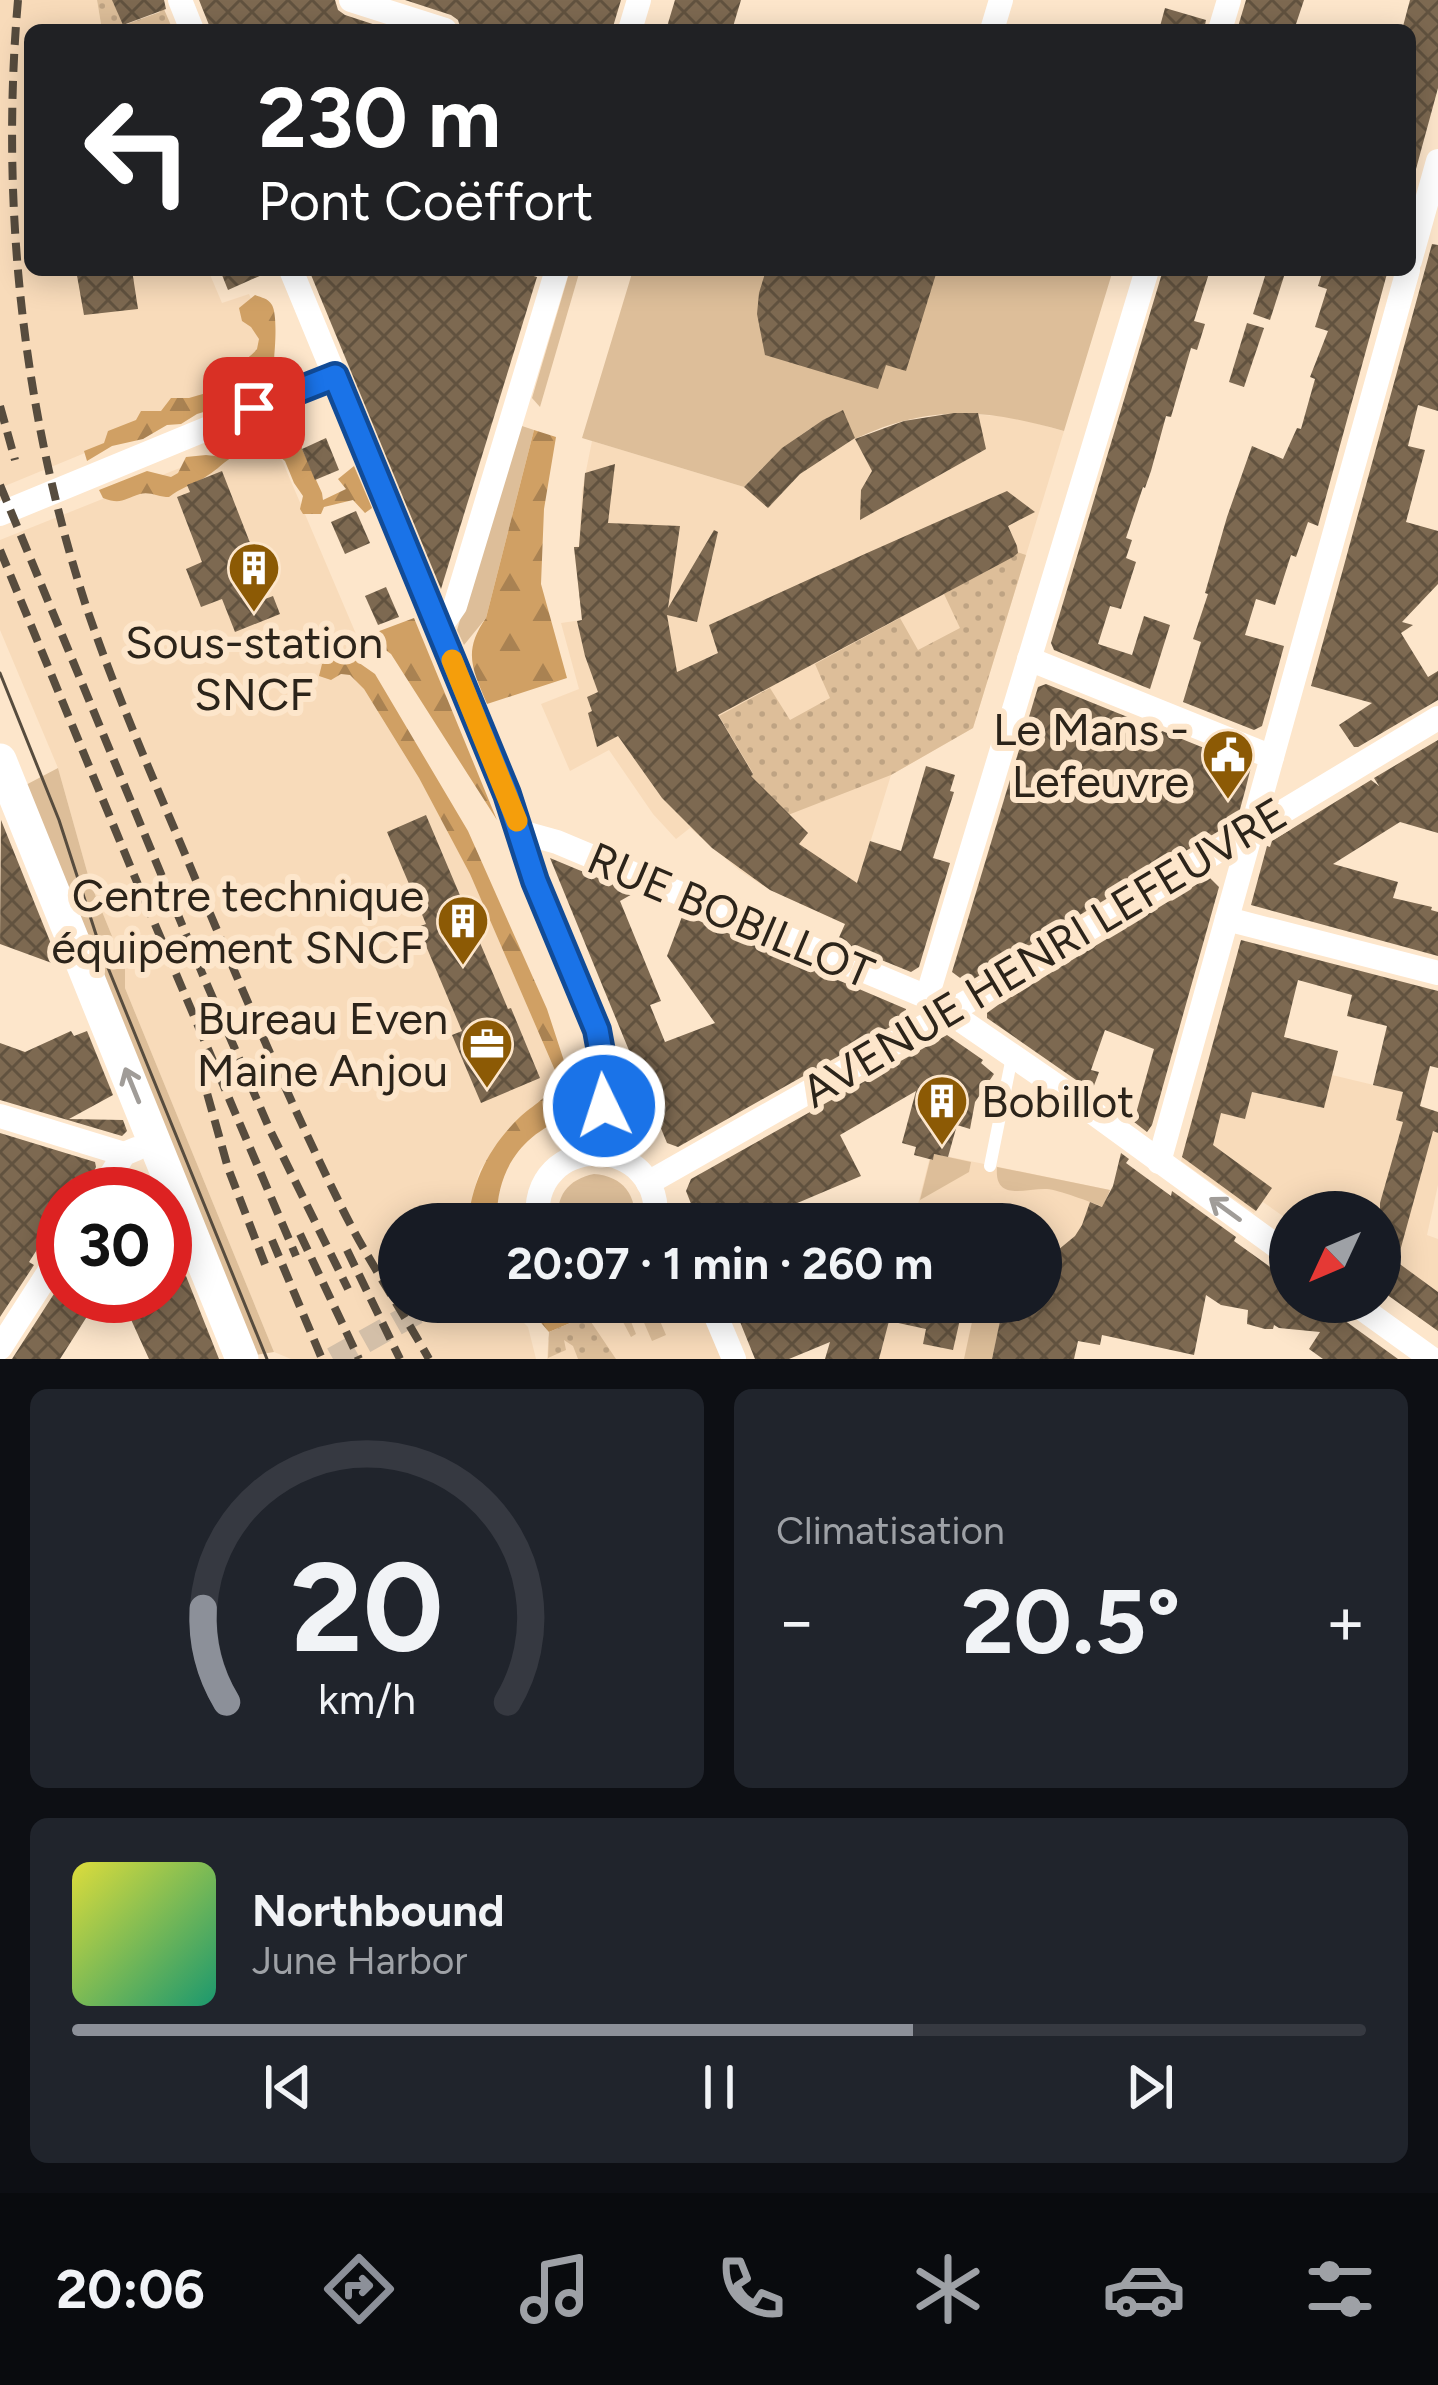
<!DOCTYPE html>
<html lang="fr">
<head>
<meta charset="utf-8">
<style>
	body { margin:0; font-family:Figtree,sans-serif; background:#20242c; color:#f1f3f6; height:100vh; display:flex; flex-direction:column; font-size:45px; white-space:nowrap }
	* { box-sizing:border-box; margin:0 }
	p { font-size:39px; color:#9ea1a6 }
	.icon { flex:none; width:66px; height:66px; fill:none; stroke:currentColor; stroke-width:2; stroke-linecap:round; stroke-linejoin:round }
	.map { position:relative; height:1359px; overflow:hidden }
	.side { display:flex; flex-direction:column; gap:30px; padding:30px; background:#0d0f14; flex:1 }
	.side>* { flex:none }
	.hud { position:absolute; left:24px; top:24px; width:1392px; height:252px; border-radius:18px; box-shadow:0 6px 30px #0003; background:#202124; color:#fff; overflow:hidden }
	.needle { width:78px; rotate:226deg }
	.fabs { position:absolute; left:1269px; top:1191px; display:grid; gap:24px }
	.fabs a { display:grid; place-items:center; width:132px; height:132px; border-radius:50%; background:#171b24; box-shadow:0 6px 30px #0003; font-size:60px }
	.speed { position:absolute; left:36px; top:1167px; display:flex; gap:24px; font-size:60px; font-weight:700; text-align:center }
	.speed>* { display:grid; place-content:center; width:156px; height:156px; border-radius:50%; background:#171b24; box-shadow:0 6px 30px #0003; line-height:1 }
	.speed .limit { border:18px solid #d22; background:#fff; color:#111 }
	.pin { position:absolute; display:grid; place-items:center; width:102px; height:102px; color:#fff; margin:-51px; border-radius:24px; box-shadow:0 6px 18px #0006 }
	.me { position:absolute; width:132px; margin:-66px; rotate:356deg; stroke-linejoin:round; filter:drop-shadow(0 0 9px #0008) }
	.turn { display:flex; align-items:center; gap:42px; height:252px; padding:0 36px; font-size:54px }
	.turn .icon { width:156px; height:156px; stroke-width:2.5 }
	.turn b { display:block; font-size:84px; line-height:102px }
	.big { font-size:90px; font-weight:700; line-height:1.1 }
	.side .widget { flex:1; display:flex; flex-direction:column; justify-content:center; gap:18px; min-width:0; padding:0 42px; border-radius:18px; background:#20242c }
	.side .dial { align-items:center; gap:0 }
	.dial svg { height:312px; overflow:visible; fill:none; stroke:#363941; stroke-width:7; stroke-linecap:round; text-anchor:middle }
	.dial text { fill:#f1f3f6; stroke:none }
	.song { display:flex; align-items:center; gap:36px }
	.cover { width:144px; height:144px; border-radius:18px; background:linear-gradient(135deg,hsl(60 70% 55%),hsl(160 70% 35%)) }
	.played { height:12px; border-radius:6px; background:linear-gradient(90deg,#8c9099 65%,#363941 65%) }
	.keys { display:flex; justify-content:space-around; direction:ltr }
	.heat { display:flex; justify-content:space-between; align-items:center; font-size:66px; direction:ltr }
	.side .tiles { flex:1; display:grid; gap:30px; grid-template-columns:1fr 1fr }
	.widget:last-child { grid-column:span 2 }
	.trip { position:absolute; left:378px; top:1203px; width:684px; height:120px; border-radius:60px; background:#171b24; box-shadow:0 6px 30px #0003; font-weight:700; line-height:120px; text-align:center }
	.menu { display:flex; height:192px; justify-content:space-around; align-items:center; background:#090b0e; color:#9ea1a6 }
	.menu .icon { width:84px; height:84px }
	.menu .on { color:#8c9099 }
	.menu b { font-size:54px; color:#f1f3f6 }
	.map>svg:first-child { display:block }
	.built { fill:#f8dbba }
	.grass { fill:#ddbe99 }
	.forest { fill:url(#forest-firs) }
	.garden { fill:url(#garden-dots) }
	.building { fill:url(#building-cross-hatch) }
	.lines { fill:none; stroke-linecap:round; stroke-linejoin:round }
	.minor-tunnel { stroke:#d3bfa8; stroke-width:24; stroke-dasharray:24 12; stroke-linecap:butt }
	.service { stroke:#fff; stroke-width:12 }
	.minor { stroke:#fff; stroke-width:24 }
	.secondary { stroke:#fff; stroke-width:33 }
	.tram { stroke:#574c3e; stroke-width:3 }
	.rail { stroke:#574c3e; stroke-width:8; stroke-dasharray:18 9; stroke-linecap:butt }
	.oneway { stroke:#a09c98 }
	.route-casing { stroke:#114b97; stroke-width:30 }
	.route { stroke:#1a73e8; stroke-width:21 }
	.slow { stroke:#f59e0b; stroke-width:21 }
	.labels { text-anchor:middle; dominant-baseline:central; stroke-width:12; stroke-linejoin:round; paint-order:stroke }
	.poi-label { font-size:45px; fill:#2c241a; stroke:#fde6cb; text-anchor:end }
	.street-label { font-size:45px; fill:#2c241a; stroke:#fde6cb }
</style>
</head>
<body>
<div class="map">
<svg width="1438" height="1359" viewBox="0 0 1438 1359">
	<defs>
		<pattern id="forest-firs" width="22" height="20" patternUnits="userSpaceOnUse" patternTransform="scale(3)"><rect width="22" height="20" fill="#d0a064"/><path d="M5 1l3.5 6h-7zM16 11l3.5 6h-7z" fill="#a98252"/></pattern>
		<pattern id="garden-dots" width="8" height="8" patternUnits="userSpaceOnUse" patternTransform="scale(3)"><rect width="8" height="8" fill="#ddbe99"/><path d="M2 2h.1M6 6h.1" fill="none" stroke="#bea383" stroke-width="1.8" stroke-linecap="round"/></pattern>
		<pattern id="building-cross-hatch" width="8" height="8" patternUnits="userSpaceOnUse" patternTransform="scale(3)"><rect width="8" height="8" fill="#7d6951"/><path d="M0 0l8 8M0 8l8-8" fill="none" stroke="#61523f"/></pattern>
	</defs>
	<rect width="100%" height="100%" fill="#fde6cb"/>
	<!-- built -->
	<g class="built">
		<path d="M0 0H97L102 30H30V270H208L222 303 249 294 276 359 274 375 0 488Z"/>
		<path d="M843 410 856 439 904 421 954 413 1013 417 1064 431 973 728 891 775 845 924 770 890 739 870 690 828 676 839 653 814 609 750 570 771 541 704 579 689 561 623 582 620 574 547 579 546 582 491 592 441 744 487 782 448 823 420Z"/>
		<path d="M270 432 356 634 349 659 339 656 342 674 350 675 364 689 419 778 470 874 557 1075 554 1090 508 1130 480 1170 473 1193 468 1224H399V1302H503L528 1327 536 1359H291L274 1352 125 988V968L90 882 58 768 0 630V540Z"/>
		<path d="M1332 1075 1403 1092 1397 1120 1438 1133V1185L1427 1235 1438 1239V1331L1384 1292 1380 1212H1290V1221L1263 1202 1254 1213 1181 1161 1202 1081 1323 1108Z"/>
		<path d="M931 1153 1110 1190 1103 1206 1082 1328 992 1359H879L893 1302H1041V1224H913Z"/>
		<path d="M577 1302H710L734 1359H547L549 1332 587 1316Z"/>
	</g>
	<!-- grass -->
	<g class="grass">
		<path d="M570 270H580L540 407 532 398Z"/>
		<path d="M633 270H1113L1064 431C987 409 930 404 855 439L842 411C803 429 774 455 744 487L582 438Z"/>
		<path d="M519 425 534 430 486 618 464 645 457 630Z"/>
		<path d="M58 768 90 882 125 968V988L274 1352 249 1356 20 788Z"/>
		<path d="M934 1154 971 1162 969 1172 920 1200 930 1160H933Z"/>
		<path d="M997 1167 1110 1190 1103 1207C1091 1202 1058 1190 1047 1189 1025 1188 994 1202 997 1167Z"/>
		<path d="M594 1174C623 1176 638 1196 634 1224H559C554 1197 568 1179 594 1174Z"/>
		<path d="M620 1302H645L647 1305V1302H652L666 1335 652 1341 638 1309 628 1314 636 1334 631 1337 614 1305Z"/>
		<path d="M975 1308 1002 1313 992 1359H964Z"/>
	</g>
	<!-- forest -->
	<g class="forest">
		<path d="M255 295C262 298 268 298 272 305 279 317 274 371 270 383 266 393 254 396 246 399L247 390 244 382 238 378C236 360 248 361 257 349L259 339 251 327 242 321 239 308Z"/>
		<path d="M220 389 233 393 243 400 197 414 181 424 167 425 143 439 112 446 87 461 84 451 104 443 108 431 136 420 141 411H161L171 398H189Z"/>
		<path d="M286 412 296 416 300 422 302 449 322 493 323 500 346 489 338 479 354 466 372 508 365 513 353 500 324 507 321 514H303L300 509 303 496 294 483 285 461 272 451 265 456C226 450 232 461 204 478 192 485 180 488 169 497 159 497 149 491 140 494 124 499 121 505 103 498L99 490 147 471 171 477 178 473 186 457 206 455 223 457C233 426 246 436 268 422 274 419 279 415 286 412Z"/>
		<path d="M534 430 556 437 544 509 541 584 567 678 487 704C473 670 462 652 486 618Z"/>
		<path d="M414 618 497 820 391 654 366 636Z"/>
		<path d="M339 656 355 660 375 674 468 831 547 1009 566 1067 569 1117C520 1134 495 1173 497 1224H468C471 1182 490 1145 521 1116 537 1102 552 1096 557 1075L470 874 419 778 364 689 350 675 341 674 331 680 319 676 322 664Z"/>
		<path d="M523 1302H577L587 1316 549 1332Z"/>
	</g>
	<!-- garden -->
	<g class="garden">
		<path d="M97 0H115L113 2 124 25 160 12V0L173 30H102Z"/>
		<path d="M1017 552 1026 555 973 728 891 775 788 815 751 776 753 773 719 716 770 688 790 720 830 698 815 664 900 618 918 650 960 628 944 594Z"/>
		<path d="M587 1316 616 1359H578L573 1346 564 1340 566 1350 548 1358 549 1332Z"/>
	</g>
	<!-- building -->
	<g class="building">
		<path d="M112 0H164L166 9 123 25Z"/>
		<path d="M199 0H335L338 10 345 15 391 30H211Z"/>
		<path d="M405 0H621L612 30H461L458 20 451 15Z"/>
		<path d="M675 0H741L732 30H666Z"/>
		<path d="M1246 0H1304L1294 30H1237Z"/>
		<path d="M1410 0H1438V88L1416 169 1410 168V30H1402Z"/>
		<path d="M1165 8 1206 20 1204 30H1159Z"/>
		<path d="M1432 244 1438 245V411L1418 405 1408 446 1425 450 1406 522 1438 531V584L1402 622 1413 625 1401 633 1428 677 1438 671V700L1358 747H1354L1339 725 1372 703 1311 686Z"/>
		<path d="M76 270H132L138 309 84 315Z"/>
		<path d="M220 270H273L228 290Z"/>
		<path d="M309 270H514L537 277 441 589Z"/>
		<path d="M766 270H922L936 274 906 371 886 365 878 389 765 355 757 314 759 293Z"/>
		<path d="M1210 270 1194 321 1205 324 1197 350 1191 348 1171 417 1166 416 1151 471 1145 488 1143 487 1126 538 1132 540 1126 558 1136 562 1121 609 1110 606 1098 644 1132 655 1144 616 1170 625 1150 689 1054 650 1051 643 1163 270Z"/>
		<path d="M1267 270H1286L1270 320 1253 314Z"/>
		<path d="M1323 270H1388L1318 526 1308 522 1296 557 1291 555 1275 605 1256 599 1245 635 1284 646 1262 726 1254 730 1183 702 1201 642 1193 639 1208 594 1205 593 1227 517 1252 446 1283 459 1297 428 1301 429 1315 379 1310 377 1328 331 1315 327 1327 289 1318 286Z"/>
		<path d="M1247 323 1264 328 1244 387 1229 382Z"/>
		<path d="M843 410 855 438 800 474 768 508 744 487 782 448 823 420Z"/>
		<path d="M954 413H978L986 449 860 520 861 490 872 471 855 439 904 421Z"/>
		<path d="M326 438 339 470 315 480 302 449Z"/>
		<path d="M615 464 608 523 680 526 668 608 714 530 718 532 697 622 667 615 677 672 718 653 709 625 867 553 1007 491 1035 512 1008 526 1017 546 1018 553 1013 557 718 715 753 774 751 776 808 833 799 844 857 883 870 841 901 851 926 766 955 775 950 791 954 792 933 858 950 863 919 967 911 972 837 942 845 924 770 890 712 848 662 798 618 736 597 747 588 713 592 711 587 697 598 692 585 656 577 621 582 620 574 547H579L585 473Z"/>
		<path d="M222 471 254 553 243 557 260 601 273 596 280 614 235 632 222 599 201 607 186 569 202 562 177 497 190 492 187 485Z"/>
		<path d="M356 511 370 543 345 554 331 522Z"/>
		<path d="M386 587 399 617 378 625 365 596Z"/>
		<path d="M1046 684 1251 767 1245 791 1237 820 967 983 952 972 1038 687Z"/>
		<path d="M1438 740V833L1400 822 1333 864 1398 882 1393 898 1432 907 1431 910 1438 912V956L1251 905 1267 846 1270 847 1272 841 1371 780 1379 786 1374 778Z"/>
		<path d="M426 815 508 1009 511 1008 540 1078 481 1103 452 1035 462 1031 418 927 426 924 387 832Z"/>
		<path d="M1 820 24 877 60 966 0 944Z"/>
		<path d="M550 858 634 893 620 901 661 1001 650 1005 665 1042 715 1023 667 956 683 914 906 1009V1018L678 1147 667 1143Z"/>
		<path d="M1209 877 1219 887 1152 1125 1147 1132 1129 1118 1130 1113 1135 1117 1154 1049 1105 1030 1091 1070 1099 1072 1092 1091 987 1018V1013L998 1005Z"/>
		<path d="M1241 940 1438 991V1068L1430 1066 1420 1106 1438 1112V1133L1433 1131 1397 1262 1438 1292V1331L1386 1294 1380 1301V1203L1403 1122 1396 1120 1403 1092 1373 1085 1387 1026 1347 1016 1352 995 1298 980 1284 1037 1338 1051 1324 1108 1252 1092 1245 1119 1221 1113 1213 1145 1272 1188 1256 1211 1182 1157Z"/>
		<path d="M71 1031 74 1036 87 1031 113 1095 69 1119 123 1120 127 1131 122 1136 0 1100V1043L25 1052Z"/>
		<path d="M947 1035 983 1060 981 1063 994 1074 975 1102 970 1129 957 1125 948 1157 934 1154 933 1160 914 1155 916 1147 902 1143 916 1091 840 1135 861 1176 748 1224H699L686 1191 691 1179Z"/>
		<path d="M0 1133 95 1162 96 1167 83 1194H63V1234L56 1235 49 1231 29 1262 34 1265 0 1317Z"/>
		<path d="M1121 1153 1129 1159 1126 1163 1171 1196 1172 1191 1236 1237 1234 1241 1290 1281V1302H1319L1398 1359H1323L1309 1349 1320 1332 1279 1328 1274 1325 1273 1329H1265L1247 1324 1248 1310 1221 1305 1206 1295 1194 1355 1102 1335 1100 1345 1078 1341 1074 1359H992L1004 1302H1041V1264L1075 1236 1082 1225 1090 1202 1102 1207 1113 1186Z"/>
		<path d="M132 1173 146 1178 153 1194H118Z"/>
		<path d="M186 1276 219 1359H149L123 1302 138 1296H165V1284Z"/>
		<path d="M61 1283 63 1296H100L60 1359H12Z"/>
		<path d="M732 1302H964L953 1350 923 1344 926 1329 889 1321 879 1359H825L830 1342 789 1359H755Z"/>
	</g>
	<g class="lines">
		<!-- minor-tunnel -->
		<path class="minor-tunnel" d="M333 1359 435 1302"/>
		<!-- service -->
		<path class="service" d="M990 1166 1012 1057"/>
		<!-- minor -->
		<g class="minor">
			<path d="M180 0 192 30"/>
			<path d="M351 0 445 30"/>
			<path d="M630 30 639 0"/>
			<path d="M992 30 1001 0"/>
			<path d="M1220 30 1229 0"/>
			<path d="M1410 261 1438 161"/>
			<path d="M291 270 507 794 535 881 597 1031 606 1079 601 1153"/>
			<path d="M0 514 335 376"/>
			<path d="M439 629 455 606 557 270"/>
			<path d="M1029 659 1272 757"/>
			<path d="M521 832 557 842 927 997 1058 1087 1290 1256"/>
			<path d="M1227 919 1438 973"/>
			<path d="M927 997 1147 270"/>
			<path d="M0 1116 124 1154"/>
			<path d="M1159 1162 1408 270"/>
			<path d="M648 1183 974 998 1438 718"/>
			<path d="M99 1194 124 1154 136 1149"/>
			<path d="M538 1224C527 1129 667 1132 655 1224"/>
			<path d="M710 1302 734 1359"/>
			<path d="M1353 1302 1432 1359"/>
			<path d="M0 1348 63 1250"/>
		</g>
		<!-- secondary -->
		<path class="secondary" d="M0 760 242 1359"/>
		<!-- tram -->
		<path class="tram" d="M0 673 59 820 102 953 267 1359"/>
		<!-- rail -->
		<g class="rail">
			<path d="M18 0C0 204 23 415 87 609 118 700 158 789 195 878 241 987 287 1096 339 1202 365 1256 400 1307 429 1359"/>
			<path d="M0 406 15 460"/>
			<path d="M0 485 202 973 270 1130 348 1289"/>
			<path d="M0 550 131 868 296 1256"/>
			<path d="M200 1068 228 1168 266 1267"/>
			<path d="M300 1234 359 1359"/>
			<path d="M272 1240 322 1359"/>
			<path d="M347 1250 400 1359"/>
		</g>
	</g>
	<!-- one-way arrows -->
	<defs><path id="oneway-shaft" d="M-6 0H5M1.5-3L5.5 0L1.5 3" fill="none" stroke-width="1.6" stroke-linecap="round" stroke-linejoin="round" transform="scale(3)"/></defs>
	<g class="oneway">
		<use href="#oneway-shaft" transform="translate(132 1085) rotate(-112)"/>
		<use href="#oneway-shaft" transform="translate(1225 1209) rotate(-144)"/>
	</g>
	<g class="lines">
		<!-- route casing -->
		<g class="route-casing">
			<path id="route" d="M254 408 335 376 507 794 535 881 597 1030 606 1079 604 1106"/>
		</g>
		<!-- route -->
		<use href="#route" class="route"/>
		<!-- slow -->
		<path class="slow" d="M452 660 517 821"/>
	</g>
	<!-- icons -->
	<defs>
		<g id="building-pin" transform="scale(2.7)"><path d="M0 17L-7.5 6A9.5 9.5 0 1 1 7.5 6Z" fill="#8c5a05" stroke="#fde6cb"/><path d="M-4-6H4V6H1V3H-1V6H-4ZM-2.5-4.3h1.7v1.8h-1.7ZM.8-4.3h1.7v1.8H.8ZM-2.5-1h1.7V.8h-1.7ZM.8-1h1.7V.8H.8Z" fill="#fff"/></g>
		<g id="civic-pin" transform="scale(2.7)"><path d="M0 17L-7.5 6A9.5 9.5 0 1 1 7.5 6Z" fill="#8c5a05" stroke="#fde6cb"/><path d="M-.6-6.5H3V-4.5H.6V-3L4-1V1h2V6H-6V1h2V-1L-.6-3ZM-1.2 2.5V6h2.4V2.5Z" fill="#fff"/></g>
		<g id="office-pin" transform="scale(2.7)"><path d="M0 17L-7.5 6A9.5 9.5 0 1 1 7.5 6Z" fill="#8c5a05" stroke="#fde6cb"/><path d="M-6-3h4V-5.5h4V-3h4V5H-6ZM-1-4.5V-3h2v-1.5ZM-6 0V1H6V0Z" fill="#fff"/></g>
	</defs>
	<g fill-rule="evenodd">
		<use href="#building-pin" x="254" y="568"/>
		<use href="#civic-pin" x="1228" y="755"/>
		<use href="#building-pin" x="463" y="921"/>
		<use href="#office-pin" x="487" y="1044"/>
		<use href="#building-pin" x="942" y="1101"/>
	</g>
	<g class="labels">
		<!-- poi labels -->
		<g class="poi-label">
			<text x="254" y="642" text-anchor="middle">Sous-station<tspan x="254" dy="52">SNCF</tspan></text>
			<text x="1189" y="729">Le Mans -<tspan x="1189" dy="52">Lefeuvre</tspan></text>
			<text x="424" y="895">Centre technique<tspan x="424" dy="52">équipement SNCF</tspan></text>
			<text x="448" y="1018">Bureau Even<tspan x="448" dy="52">Maine Anjou</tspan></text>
			<text x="981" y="1101" text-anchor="start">Bobillot</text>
		</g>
		<!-- street labels -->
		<g class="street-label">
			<text transform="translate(731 915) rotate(23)">RUE BOBILLOT</text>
			<text transform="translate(1044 952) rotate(-31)">AVENUE HENRI LEFEUVRE</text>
		</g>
	</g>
</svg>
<div class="fabs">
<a><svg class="needle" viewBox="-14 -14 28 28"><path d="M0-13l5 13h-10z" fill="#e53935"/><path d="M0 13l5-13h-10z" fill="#9ea1a6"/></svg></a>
</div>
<div class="speed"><div class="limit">30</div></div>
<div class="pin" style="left:254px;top:408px;background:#d93025"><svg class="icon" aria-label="arrive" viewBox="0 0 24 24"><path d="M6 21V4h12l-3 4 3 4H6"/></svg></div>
<svg class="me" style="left:604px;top:1106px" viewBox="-20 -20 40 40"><circle r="17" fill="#1a73e8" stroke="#fff" stroke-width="3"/><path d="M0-11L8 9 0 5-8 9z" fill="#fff"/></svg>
<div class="trip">20:07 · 1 min · 260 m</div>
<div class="hud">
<div class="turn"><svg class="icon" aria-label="left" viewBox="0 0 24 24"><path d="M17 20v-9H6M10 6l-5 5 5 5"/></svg><div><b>230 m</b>Pont Coëffort</div></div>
</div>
</div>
<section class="side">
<div class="tiles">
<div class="widget dial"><svg viewBox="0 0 100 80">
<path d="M14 69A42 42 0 1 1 86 69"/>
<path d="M14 69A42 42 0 0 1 8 45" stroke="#8c9099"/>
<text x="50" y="56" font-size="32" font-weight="700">20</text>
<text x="50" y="72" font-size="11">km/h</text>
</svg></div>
<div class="widget"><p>Climatisation</p>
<div class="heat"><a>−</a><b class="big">20.5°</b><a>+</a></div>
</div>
<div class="widget">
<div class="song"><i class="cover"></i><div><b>Northbound</b><p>June Harbor</p></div></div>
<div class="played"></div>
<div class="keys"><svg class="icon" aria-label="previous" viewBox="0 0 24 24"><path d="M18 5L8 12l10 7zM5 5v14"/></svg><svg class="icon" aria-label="pause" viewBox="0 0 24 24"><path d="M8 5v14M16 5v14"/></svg><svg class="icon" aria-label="next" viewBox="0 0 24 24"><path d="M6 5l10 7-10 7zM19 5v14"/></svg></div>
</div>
</div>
</section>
<nav class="menu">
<b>20:06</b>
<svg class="icon on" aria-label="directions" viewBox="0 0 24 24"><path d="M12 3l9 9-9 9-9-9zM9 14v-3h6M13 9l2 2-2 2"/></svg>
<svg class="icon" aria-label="music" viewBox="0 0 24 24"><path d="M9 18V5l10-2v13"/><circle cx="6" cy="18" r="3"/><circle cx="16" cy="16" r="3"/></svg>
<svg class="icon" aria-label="phone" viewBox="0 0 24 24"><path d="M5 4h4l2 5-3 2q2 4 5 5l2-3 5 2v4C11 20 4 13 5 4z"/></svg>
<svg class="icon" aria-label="climate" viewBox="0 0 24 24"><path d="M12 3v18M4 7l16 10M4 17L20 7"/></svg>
<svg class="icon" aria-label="car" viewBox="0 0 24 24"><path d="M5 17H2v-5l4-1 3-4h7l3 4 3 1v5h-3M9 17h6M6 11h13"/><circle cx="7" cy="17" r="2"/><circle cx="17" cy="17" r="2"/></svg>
<svg class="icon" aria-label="filters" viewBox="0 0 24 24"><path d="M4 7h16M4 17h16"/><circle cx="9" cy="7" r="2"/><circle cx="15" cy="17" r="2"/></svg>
</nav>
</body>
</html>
